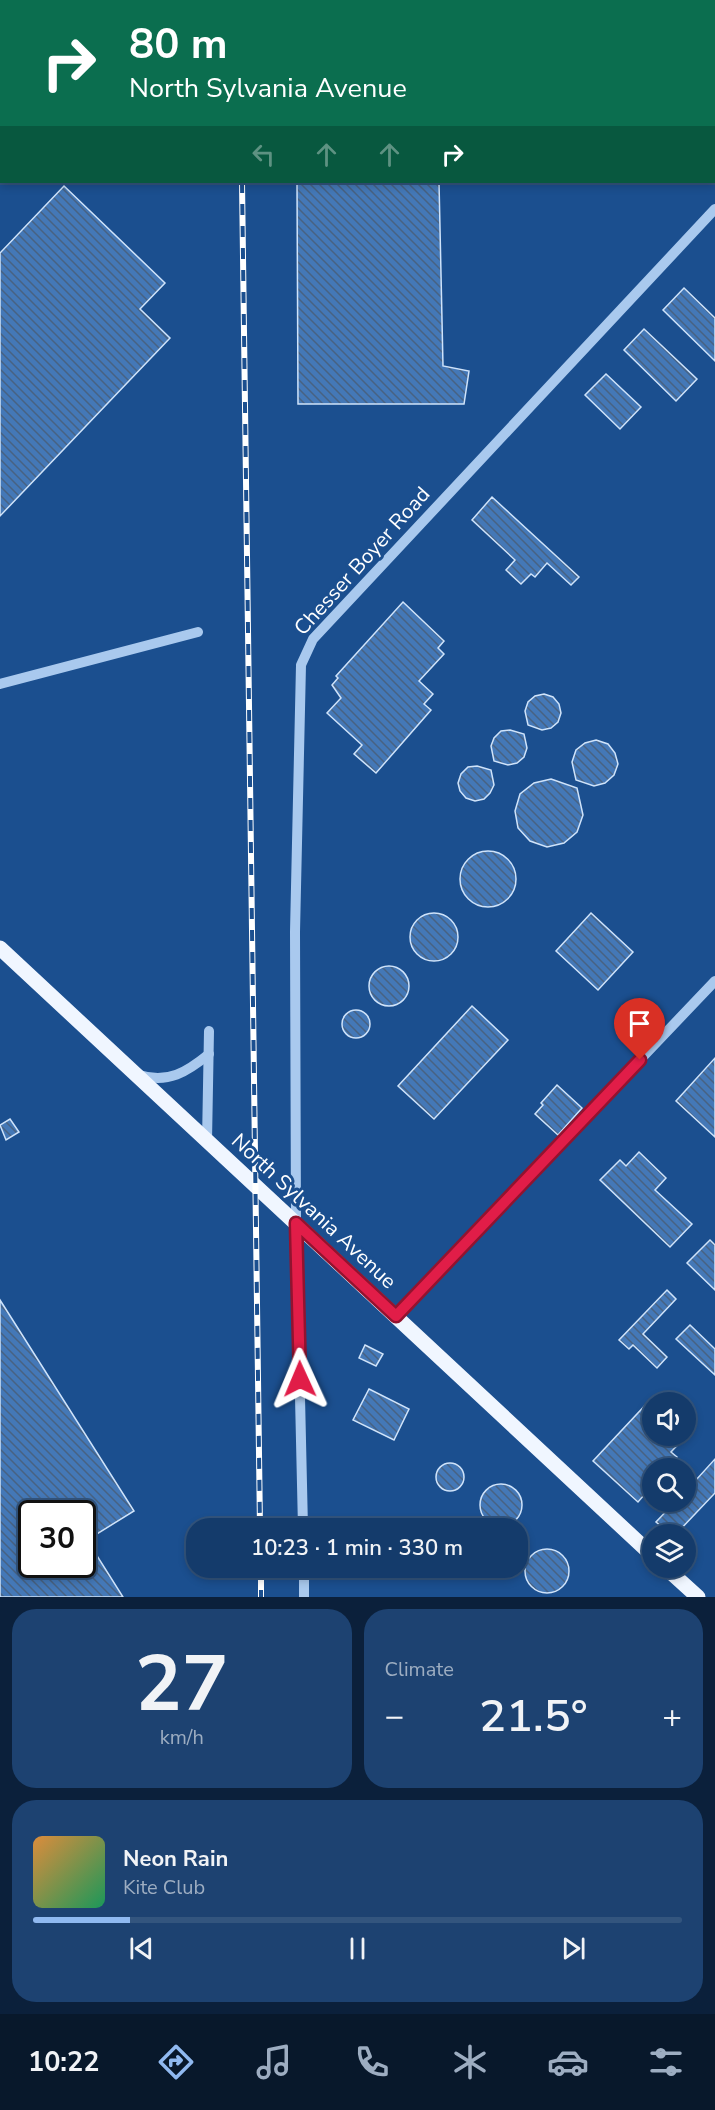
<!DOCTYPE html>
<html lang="en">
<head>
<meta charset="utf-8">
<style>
	body { margin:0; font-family:"Nunito Sans",sans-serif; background:#1d4271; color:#f1f3f6; height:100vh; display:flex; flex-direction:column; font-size:22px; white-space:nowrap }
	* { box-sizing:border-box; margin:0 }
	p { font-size:20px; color:#9dadc1 }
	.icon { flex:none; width:33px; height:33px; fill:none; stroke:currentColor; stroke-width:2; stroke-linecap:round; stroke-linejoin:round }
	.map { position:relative; height:1597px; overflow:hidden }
	.details { display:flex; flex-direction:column; gap:12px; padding:12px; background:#0b203b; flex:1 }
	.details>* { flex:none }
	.guide { position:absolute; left:0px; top:0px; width:716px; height:183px; box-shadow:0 3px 9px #0003,0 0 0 2px #33557e; background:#0b6e4f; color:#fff; overflow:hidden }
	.controls { position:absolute; left:642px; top:1392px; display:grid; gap:12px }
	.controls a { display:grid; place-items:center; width:54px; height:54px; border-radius:50%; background:#143b6b; box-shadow:0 3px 9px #0003,0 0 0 2px #33557e; font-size:30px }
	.speed { position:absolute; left:18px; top:1500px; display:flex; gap:12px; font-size:30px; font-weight:700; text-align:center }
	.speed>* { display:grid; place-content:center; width:78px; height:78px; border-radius:50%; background:#143b6b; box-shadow:0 3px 9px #0003,0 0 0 2px #33557e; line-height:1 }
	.speed .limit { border:3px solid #111; border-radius:9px; background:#fff; color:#111 }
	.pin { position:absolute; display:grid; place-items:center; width:51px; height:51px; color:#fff; margin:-62px -26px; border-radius:50% 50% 50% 0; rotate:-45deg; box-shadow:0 0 6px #0007 }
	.pin .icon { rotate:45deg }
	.me { position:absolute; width:66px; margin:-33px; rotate:359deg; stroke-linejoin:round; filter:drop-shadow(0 0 4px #0008) }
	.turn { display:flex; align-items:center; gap:21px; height:126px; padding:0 30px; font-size:27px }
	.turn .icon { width:78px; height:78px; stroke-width:2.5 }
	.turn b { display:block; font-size:42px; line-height:51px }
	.lanes { display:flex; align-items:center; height:57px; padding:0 30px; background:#0003; justify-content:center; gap:30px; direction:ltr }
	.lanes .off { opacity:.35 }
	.big { font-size:45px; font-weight:600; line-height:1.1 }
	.details .widget { flex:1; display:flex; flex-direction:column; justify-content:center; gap:9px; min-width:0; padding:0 21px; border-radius:24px; background:#1d4271 }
	.details .dial { align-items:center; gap:0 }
	.dial b { font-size:78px; line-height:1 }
	.song { display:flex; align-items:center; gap:18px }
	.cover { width:72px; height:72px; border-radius:9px; background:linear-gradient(135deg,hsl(30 70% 55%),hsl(150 70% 35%)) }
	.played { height:6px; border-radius:3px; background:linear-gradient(90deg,#90b9f0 15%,#33557e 15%) }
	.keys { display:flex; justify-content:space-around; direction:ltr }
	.heat { display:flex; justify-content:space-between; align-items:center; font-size:33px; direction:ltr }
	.details .tiles { flex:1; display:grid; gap:12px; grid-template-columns:1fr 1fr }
	.widget:last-child { grid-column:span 2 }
	.trip { position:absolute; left:186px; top:1518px; width:342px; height:60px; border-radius:24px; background:#143b6b; box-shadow:0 3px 9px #0003,0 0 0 2px #33557e; font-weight:600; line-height:60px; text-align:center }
	.tab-bar { display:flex; height:96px; justify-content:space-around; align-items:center; background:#08182b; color:#9dadc1 }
	.tab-bar .icon { width:42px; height:42px }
	.tab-bar .active { color:#90b9f0 }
	.tab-bar b { font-size:27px; color:#f1f3f6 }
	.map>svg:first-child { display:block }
	.building { fill:url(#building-back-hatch); stroke:#cfe3fa; stroke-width:1.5; fill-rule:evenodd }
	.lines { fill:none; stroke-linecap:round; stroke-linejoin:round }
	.minor { stroke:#a9c9ee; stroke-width:10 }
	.major { stroke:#f0f6ff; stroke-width:15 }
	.rail-casing { stroke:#fff; stroke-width:6 }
	.rail { stroke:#1b4f8f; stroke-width:4; stroke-dasharray:11; stroke-linecap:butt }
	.route-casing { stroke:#92132f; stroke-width:15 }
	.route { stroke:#e11d48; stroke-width:10 }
	.labels { text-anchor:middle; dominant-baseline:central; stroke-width:6; stroke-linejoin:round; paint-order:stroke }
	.street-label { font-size:21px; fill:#fff; stroke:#1b4f8f }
</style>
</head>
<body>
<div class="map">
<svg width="715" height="1597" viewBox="0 0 715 1597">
	<defs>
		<pattern id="building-back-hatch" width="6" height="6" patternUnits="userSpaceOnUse" patternTransform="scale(1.5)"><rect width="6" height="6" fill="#4478b7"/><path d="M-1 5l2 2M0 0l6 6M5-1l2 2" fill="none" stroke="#486282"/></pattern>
	</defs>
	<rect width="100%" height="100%" fill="#1b4f8f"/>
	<!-- building -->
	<g class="building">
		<path d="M297 182H439L443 366 469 371 464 404H298Z"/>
		<path d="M64 186 165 283 140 309 170 338 0 516V253Z"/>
		<path d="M684 288 715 318V361L663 310Z"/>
		<path d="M644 329 697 379 676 401 624 350Z"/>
		<path d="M606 374 641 407 620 429 585 395Z"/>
		<path d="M492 497 579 577 571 585 547 563 535 577 531 574 521 584 506 570 515 560 472 520Z"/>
		<path d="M403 602 444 641 438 648 444 654 419 681 433 694 424 704 431 710 376 773 354 754 362 745 327 713 341 698 332 685 338 678 336 676Z"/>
		<path d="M544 694 553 697 559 704 561 713 558 722 551 728 542 730 528 725 525 711 528 702 535 696Z"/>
		<path d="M510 730 524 734 527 748 524 757 517 763 508 765 494 761 491 746 494 738 501 731Z"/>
		<path d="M596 740 608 744 615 753 618 764 614 775 605 783 594 786 576 780 572 762 576 750 585 743Z"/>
		<path d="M477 766 491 770 494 785 490 793 484 799 475 801 466 798 460 791 458 783 461 774 468 767Z"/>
		<path d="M551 779 577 788 583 815 577 832 564 843 547 847 530 841 518 828 515 811 520 794 534 783Z"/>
		<circle cx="488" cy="879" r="28"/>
		<path d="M591 913 633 952 598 990 556 951Z"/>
		<circle cx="434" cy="937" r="24"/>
		<circle cx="389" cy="986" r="20"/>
		<path d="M472 1006 508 1040 434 1119 398 1086Z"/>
		<circle cx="356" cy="1024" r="14"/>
		<path d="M715 1058V1137L676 1101Z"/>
		<path d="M557 1085 582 1108 558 1135 535 1114 543 1105 541 1103Z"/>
		<path d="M10 1119 19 1132 6 1140 0 1125Z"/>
		<path d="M639 1152 666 1178 655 1190 692 1224 670 1247 600 1180 620 1160 626 1166Z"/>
		<path d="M710 1240 715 1245V1290L687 1263Z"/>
		<path d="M667 1290 676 1299 643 1334 667 1357 657 1368 633 1345 629 1349 619 1340Z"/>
		<path d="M0 1300 134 1511 87 1540 123 1597H0ZM32 1514H82V1564H32Z"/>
		<path d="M690 1325 715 1349V1375L676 1339Z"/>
		<path d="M365 1345 383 1354 376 1366 359 1358Z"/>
		<path d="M369 1389 409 1409 394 1440 353 1420Z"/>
		<path d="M652 1398V1436H686L671 1452 677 1457 666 1468H652V1486L638 1502 593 1461Z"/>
		<path d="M715 1459V1493L676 1534H670L656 1522 675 1502H686V1491Z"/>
		<circle cx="450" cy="1477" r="14"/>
		<circle cx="501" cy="1505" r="21"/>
		<circle cx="547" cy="1571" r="22"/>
	</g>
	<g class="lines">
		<!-- minor -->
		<g class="minor">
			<path d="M0 684 198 632"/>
			<path d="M139 1075C168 1084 187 1072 209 1054"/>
			<path d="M207 1141 209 1031"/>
			<path d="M396 1316 715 981"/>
			<path d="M303 1528 296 1223 295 932 301 665 313 639 715 209"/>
			<path d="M304 1568V1597"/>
		</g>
		<!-- major -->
		<g class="major">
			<path d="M0 948 652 1555"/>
			<path d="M666 1568 698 1597"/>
		</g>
		<!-- rail casing -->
		<g class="rail-casing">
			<g id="rail">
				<path d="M238 0V2"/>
				<path d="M242 182 260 1528"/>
				<path d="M261 1568V1597"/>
			</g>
		</g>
		<!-- rail -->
		<use href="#rail" class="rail"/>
	</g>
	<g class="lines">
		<!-- route casing -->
		<g class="route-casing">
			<path id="route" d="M300 1379 296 1223 396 1316 640 1060"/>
		</g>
		<!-- route -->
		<use href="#route" class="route"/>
	</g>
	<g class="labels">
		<!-- street labels -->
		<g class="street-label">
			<text transform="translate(362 561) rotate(-48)">Chesser Boyer Road</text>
			<text transform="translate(314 1211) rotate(43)">North Sylvania Avenue</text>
		</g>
	</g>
</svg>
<div class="controls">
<a><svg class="icon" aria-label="sound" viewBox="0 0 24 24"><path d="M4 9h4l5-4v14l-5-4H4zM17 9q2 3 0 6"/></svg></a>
<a><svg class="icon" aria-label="search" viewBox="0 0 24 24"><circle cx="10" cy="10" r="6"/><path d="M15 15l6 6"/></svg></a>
<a><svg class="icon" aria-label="layers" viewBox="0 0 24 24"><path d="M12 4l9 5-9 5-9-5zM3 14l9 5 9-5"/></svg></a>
</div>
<div class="speed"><div class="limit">30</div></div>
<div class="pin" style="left:640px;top:1060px;background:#d93025"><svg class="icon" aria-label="arrive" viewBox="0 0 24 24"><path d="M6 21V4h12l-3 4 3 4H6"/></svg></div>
<svg class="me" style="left:300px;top:1379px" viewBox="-20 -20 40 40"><path d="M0-17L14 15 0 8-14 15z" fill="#e11d48" stroke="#fff" stroke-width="4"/></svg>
<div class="trip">10:23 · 1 min · 330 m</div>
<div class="guide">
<div class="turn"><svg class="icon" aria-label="right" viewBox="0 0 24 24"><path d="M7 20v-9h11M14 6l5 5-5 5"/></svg><div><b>80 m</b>North Sylvania Avenue</div></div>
<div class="lanes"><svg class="icon off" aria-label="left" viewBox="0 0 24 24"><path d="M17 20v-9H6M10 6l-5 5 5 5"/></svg><svg class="icon off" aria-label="ahead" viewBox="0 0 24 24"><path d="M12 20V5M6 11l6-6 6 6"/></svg><svg class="icon off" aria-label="ahead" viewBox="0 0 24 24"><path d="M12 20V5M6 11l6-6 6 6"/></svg><svg class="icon" aria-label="right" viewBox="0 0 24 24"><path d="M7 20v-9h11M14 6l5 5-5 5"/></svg></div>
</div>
</div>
<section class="details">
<div class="tiles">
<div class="widget dial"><b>27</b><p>km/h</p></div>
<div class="widget"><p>Climate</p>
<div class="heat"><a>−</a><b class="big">21.5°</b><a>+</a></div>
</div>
<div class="widget">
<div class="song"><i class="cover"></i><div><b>Neon Rain</b><p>Kite Club</p></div></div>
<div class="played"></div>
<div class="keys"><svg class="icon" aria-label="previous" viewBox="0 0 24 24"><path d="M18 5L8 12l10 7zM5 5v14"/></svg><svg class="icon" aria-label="pause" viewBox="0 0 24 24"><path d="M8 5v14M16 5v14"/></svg><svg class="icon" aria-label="next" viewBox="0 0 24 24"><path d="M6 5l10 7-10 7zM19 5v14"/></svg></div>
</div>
</div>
</section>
<nav class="tab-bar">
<b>10:22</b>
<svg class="icon active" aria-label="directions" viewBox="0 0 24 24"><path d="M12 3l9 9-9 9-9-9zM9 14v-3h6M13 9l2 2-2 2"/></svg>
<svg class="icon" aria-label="music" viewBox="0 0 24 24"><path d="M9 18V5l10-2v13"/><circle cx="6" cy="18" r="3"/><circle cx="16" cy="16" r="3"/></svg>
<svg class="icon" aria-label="phone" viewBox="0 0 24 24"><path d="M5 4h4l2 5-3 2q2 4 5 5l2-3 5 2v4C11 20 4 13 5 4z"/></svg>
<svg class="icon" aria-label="climate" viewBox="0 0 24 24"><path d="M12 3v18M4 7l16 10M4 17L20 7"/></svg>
<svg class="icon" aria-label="car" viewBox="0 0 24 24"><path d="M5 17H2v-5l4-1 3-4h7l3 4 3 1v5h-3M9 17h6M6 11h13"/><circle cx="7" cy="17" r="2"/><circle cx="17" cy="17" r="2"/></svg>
<svg class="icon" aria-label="filters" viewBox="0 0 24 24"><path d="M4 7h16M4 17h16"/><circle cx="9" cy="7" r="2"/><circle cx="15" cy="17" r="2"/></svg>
</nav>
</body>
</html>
